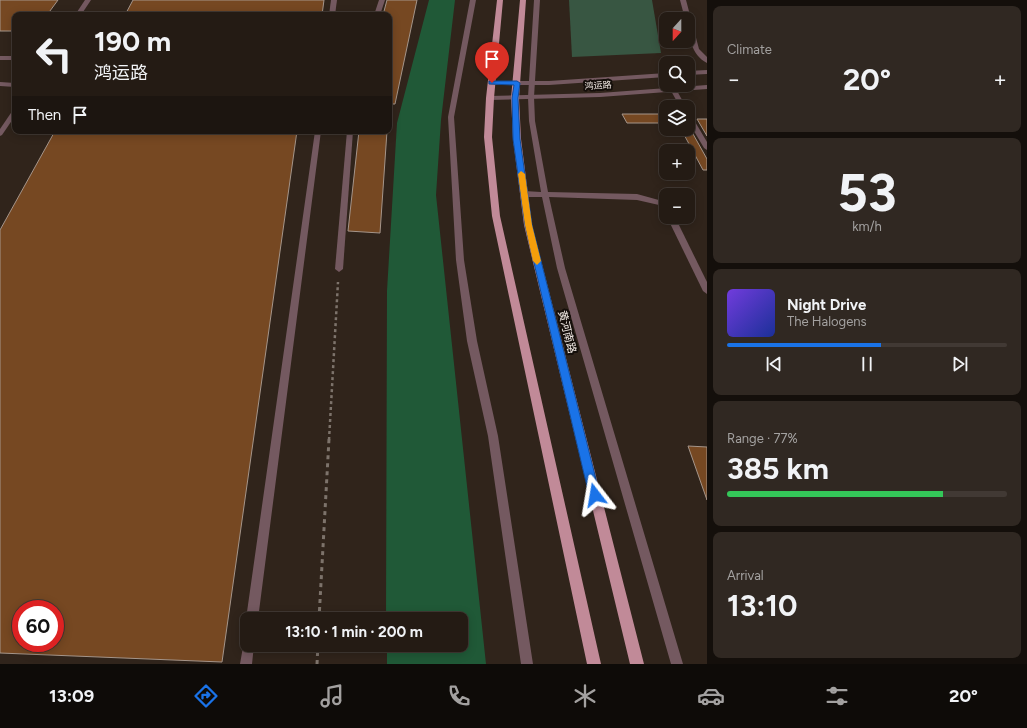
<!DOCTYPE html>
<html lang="en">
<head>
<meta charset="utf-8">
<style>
	body { margin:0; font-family:Figtree,"Noto Sans SC",sans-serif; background:#302822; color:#f1f3f6; height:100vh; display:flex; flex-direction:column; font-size:15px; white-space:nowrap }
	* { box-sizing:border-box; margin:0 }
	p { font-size:13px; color:#a3a1a0 }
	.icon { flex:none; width:22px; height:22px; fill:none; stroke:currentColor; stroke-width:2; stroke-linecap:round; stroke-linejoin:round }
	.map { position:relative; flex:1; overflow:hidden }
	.sheet { display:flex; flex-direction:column; gap:6px; padding:6px; background:#140f0b; width:320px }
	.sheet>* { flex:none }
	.guide { position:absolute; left:12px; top:12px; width:380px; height:122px; border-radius:8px; box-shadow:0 2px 10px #0003,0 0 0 1px #413934; background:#241b14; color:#f1f3f6; overflow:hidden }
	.needle { width:26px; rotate:201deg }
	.buttons { position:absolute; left:659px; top:12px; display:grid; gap:8px }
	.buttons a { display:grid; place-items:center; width:36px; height:36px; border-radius:8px; background:#241b14; box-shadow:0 2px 10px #0003,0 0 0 1px #413934; font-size:20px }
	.speed { position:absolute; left:12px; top:600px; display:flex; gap:8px; font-size:20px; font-weight:700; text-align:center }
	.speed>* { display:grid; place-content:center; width:52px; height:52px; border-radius:50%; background:#241b14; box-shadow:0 2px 10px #0003,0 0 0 1px #413934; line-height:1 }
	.speed .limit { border:6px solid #d22; background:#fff; color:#111 }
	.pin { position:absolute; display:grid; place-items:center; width:34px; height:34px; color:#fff; margin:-41px -17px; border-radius:50% 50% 50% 0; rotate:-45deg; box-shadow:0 0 4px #0007 }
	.pin .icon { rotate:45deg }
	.me { position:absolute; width:44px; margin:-22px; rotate:346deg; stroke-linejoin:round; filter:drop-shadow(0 0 3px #0008) }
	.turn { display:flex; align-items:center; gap:14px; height:84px; padding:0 16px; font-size:18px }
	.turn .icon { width:52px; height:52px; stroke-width:2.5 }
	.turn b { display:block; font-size:28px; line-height:34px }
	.then { display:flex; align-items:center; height:38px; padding:0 16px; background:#0003; gap:8px; font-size:15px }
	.big { font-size:30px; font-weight:700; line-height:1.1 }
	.sheet .card { flex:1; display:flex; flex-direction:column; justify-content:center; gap:6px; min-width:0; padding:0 14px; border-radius:8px; background:#302822 }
	.sheet .dial { align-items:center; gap:0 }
	.dial b { font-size:52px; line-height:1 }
	.song { display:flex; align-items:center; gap:12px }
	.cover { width:48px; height:48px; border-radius:6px; background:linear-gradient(135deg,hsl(260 70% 55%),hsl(230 70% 35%)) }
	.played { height:4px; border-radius:2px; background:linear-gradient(90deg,#1a73e8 55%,#413934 55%) }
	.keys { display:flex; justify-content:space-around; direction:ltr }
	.heat { display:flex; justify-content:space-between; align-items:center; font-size:22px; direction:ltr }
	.charge { height:6px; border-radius:3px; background:linear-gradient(90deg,#34c759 77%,#413934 0) }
	.trip { position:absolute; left:240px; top:612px; width:228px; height:40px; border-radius:8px; background:#241b14; box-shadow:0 2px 10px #0003,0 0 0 1px #413934; font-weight:700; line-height:40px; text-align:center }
	.dock { display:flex; height:64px; justify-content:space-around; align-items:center; background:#0e0b08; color:#a3a1a0 }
	.dock .icon { width:28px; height:28px }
	.dock .current { color:#1a73e8 }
	.dock b { font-size:18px; color:#f1f3f6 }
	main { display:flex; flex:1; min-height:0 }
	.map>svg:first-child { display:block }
	.green { fill:#385642 }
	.forest { fill:#205937 }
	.building { fill:#764822; stroke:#a5958a; fill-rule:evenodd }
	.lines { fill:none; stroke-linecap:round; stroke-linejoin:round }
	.path-far1 { stroke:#7d736b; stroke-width:2.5; stroke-dasharray:3 3; stroke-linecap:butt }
	.path { stroke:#7d736b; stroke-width:3; stroke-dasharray:4 4; stroke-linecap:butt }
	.service { fill:#745960; fill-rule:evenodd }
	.tertiary { fill:#745960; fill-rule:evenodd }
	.primary { fill:#c18a98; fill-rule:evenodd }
	.route { fill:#1a73e8; stroke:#114b97 }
	.slow { fill:#f59e0b }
	.labels { text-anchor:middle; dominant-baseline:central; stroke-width:4; stroke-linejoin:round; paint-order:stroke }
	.far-street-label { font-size:9px; fill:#f5ede7; stroke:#140e0a }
	.street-label { font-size:11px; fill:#f5ede7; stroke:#140e0a }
</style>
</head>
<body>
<main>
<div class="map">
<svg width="707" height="664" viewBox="0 0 707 664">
	<rect width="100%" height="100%" fill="#30241b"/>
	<!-- green -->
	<path class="green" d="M569 0H652L661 53 572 57Z"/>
	<!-- forest -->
	<path class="forest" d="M429 0H455L441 120 436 195 486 664H387V645H461V619H386L387 291 397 123Z"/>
	<!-- building -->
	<g class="building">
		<path d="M0 0H58L47 15H15V31H0Z"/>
		<path d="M133 0H324L322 15H125Z"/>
		<path d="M387 0H417L395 104H389V15H383Z"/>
		<path d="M622 114H666V123H627Z"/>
		<path d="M697 119H707V136Z"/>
		<path d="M688 125 707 159V170H703L681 129H688Z"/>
		<path d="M55 131H297L222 662 0 653V230ZM21 609H55V643H21Z"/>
		<path d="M359 131H387L380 233 348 231Z"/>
		<path d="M688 446 707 447V500Z"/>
	</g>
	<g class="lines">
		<!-- path-far1 -->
		<path class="path-far1" d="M329 440 338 282"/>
		<!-- path -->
		<g class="path">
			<path d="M319 619 329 439"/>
			<path d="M317 664 318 645"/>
		</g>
		<!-- service -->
		<g class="service">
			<path d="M85 0H91L81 15H75Z"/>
			<path d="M331 0H337L335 15H329Z"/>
			<path d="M379 0H385L380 15H374Z"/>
			<path d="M470 0H476L454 117 464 260 477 341 498 436 533 664H521L488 436 467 341 456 260 448 117Z"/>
			<path d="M534 0H540L534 97 535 121 548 192 637 194 666 202V210L659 205 637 200 549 197 565 268 683 664H671L557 268 542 197H524L520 194 524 191 541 192 529 121 528 97Z"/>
			<path d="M680 0H686L699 49 707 57V63C691 55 688 35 688 19H685Z"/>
			<rect x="0" y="56" width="15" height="4"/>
			<path d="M0 82 15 83V87L0 86Z"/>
			<path d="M673 87 676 89 686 107H680L670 89Z"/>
			<path d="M15 109V116L2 135 0 136V129L13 110Z"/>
			<path d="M688 113 691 115 707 142V150L704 148 688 121Z"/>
			<path d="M315 131H321L258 619H247V622L246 619Z"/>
			<path d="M347 131H353L343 269 339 272 335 269Z"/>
			<path d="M667 217H675L707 282V294L703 291Z"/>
			<path d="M247 639V645H254L252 664H240L244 641Z"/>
		</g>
		<!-- tertiary -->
		<g class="tertiary">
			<path d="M707 70V74L688 75V71Z"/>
			<path d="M666 73V77L549 85H492L489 83 492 81H549Z"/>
			<path d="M707 85V89L600 97 490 100 486 98 490 96 600 93Z"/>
		</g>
		<!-- primary -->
		<g class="primary">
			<path d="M497 0H503L494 98 492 137 500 216 601 664H587L492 216 484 137 486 98Z"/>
			<path d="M520 0H526L519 98 521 139 532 225 644 664H630L524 225 513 139 511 98Z"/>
		</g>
	</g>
	<!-- route -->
	<path class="route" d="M492 81H517L520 83 518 98 520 139 532 225 600 495 599 499 595 501 591 499 589 495 525 225 513 139 512 98 514 85 489 84V81Z"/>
	<!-- slow -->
	<path class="slow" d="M521 171 525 174 532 225 541 261 537 265 533 261 525 225 518 174Z"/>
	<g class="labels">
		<!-- far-street labels -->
		<g class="far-street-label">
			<text transform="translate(598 85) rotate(-3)">鸿运路</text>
		</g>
		<!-- street labels -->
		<g class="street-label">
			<text transform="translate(567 332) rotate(76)">黄河南路</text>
		</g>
	</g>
</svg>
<div class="buttons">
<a><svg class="needle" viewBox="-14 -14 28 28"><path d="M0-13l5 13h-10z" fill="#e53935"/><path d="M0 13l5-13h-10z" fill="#a3a1a0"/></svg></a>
<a><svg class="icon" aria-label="search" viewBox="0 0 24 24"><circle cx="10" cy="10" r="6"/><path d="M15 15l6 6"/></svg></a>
<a><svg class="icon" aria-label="layers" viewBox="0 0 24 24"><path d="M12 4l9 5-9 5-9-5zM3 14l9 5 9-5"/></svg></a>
<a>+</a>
<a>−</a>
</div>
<div class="speed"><div class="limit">60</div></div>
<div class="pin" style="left:492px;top:83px;background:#d93025"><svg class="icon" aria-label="arrive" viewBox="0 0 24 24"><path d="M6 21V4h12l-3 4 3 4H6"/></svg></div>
<svg class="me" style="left:595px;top:495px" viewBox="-20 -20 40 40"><path d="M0-17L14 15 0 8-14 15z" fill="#1a73e8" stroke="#fff" stroke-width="4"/></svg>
<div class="trip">13:10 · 1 min · 200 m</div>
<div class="guide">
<div class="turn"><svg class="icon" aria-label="left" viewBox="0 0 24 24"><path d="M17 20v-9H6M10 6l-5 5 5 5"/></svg><div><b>190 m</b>鸿运路</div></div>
<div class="then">Then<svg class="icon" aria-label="arrive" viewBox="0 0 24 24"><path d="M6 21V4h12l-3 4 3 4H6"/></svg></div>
</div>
</div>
<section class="sheet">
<div class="card"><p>Climate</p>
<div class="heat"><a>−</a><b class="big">20°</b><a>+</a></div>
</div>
<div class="card dial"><b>53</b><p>km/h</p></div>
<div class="card">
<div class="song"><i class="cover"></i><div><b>Night Drive</b><p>The Halogens</p></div></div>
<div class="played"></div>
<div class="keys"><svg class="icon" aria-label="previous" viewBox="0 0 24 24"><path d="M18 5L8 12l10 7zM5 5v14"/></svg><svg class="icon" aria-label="pause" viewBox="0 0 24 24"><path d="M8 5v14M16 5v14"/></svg><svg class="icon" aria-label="next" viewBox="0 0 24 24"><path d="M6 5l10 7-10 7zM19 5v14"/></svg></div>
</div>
<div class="card"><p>Range · 77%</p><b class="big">385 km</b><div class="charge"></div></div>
<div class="card"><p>Arrival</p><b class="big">13:10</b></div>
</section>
</main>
<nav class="dock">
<b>13:09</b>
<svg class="icon current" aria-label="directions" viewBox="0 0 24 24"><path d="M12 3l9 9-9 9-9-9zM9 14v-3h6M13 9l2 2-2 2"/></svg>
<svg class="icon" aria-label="music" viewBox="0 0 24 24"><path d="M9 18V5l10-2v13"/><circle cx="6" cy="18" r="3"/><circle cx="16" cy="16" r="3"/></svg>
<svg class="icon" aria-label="phone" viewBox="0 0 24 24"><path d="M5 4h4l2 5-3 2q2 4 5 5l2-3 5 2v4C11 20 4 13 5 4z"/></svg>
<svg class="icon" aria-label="climate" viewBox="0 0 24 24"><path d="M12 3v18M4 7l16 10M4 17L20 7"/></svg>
<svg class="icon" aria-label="car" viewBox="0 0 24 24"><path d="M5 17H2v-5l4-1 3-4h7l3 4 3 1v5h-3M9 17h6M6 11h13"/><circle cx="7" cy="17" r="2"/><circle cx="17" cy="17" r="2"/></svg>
<svg class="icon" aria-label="filters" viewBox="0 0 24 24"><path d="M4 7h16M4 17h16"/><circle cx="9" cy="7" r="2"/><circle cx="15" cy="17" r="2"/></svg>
<b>20°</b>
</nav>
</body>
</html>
